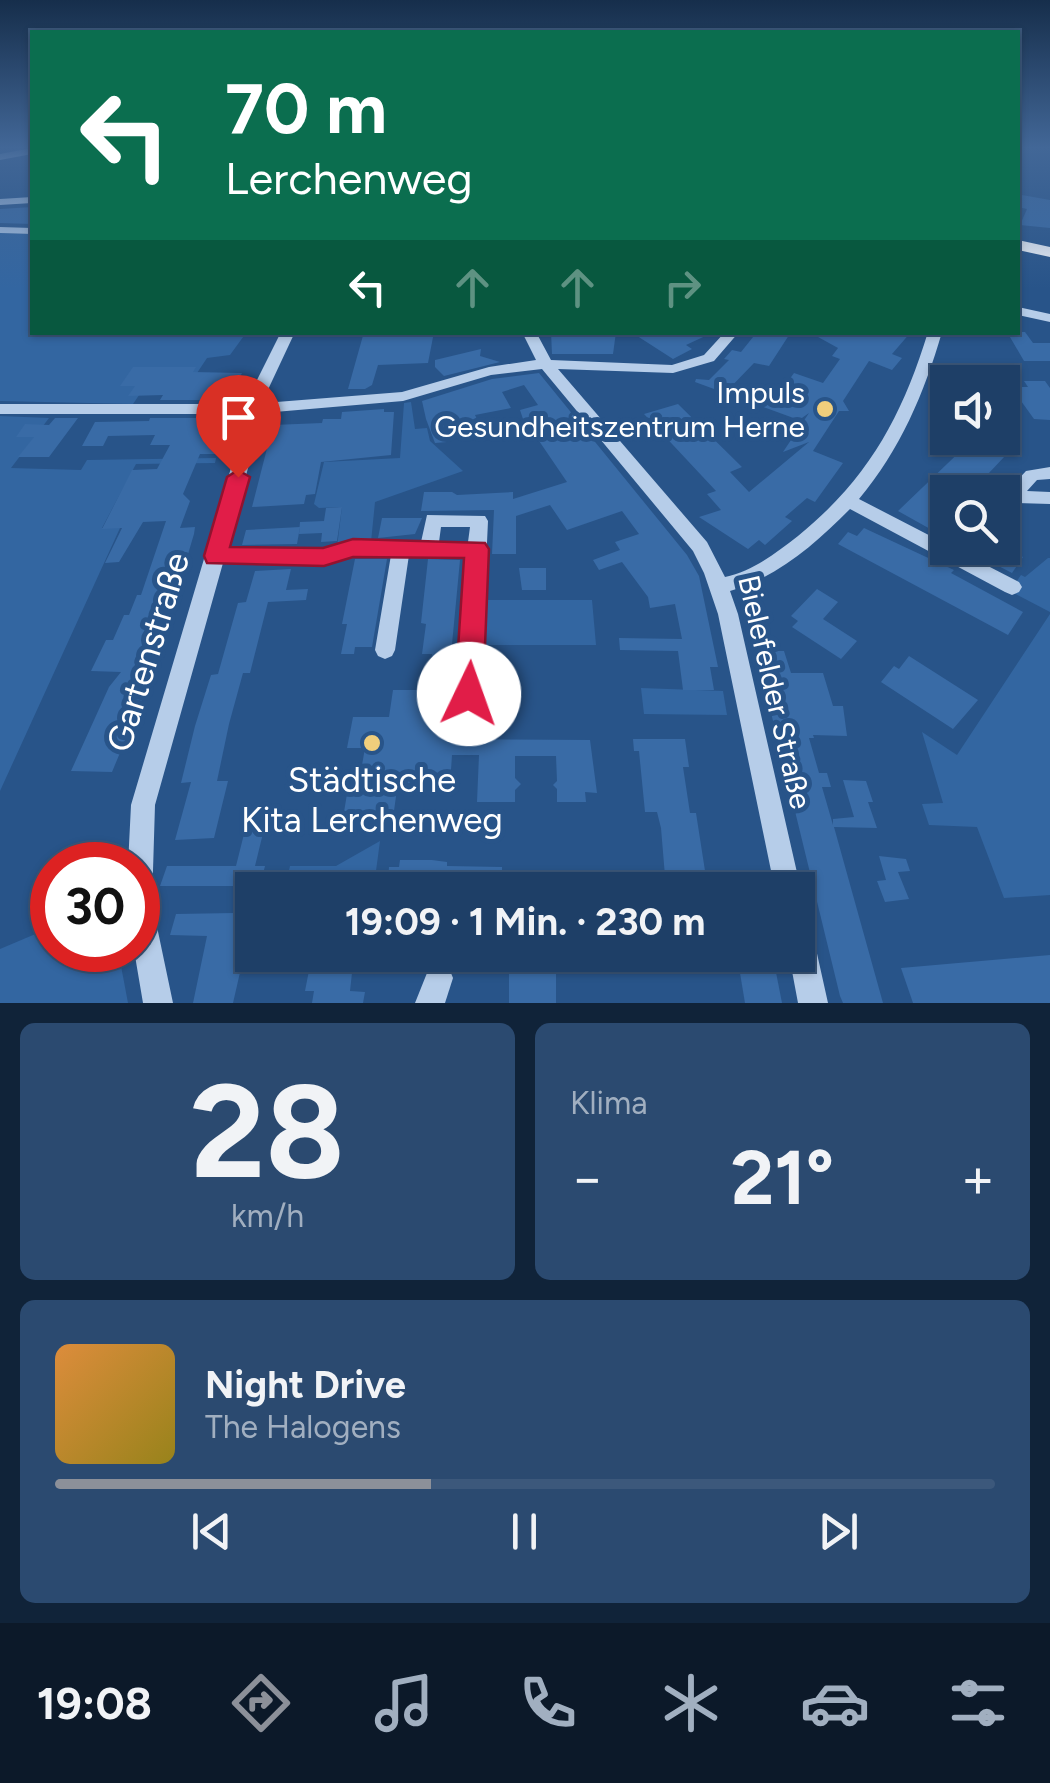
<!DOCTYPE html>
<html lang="de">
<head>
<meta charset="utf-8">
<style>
	body { margin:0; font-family:Figtree,sans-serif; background:#2b4a70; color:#f1f3f6; height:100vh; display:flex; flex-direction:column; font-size:38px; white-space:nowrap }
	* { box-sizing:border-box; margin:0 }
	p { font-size:32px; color:#a1afc0 }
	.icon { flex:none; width:55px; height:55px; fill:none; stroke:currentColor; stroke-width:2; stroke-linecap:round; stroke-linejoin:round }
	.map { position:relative; height:1003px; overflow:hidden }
	.sheet { display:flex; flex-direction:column; gap:20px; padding:20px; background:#102339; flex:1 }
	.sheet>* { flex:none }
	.guide { position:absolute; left:30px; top:30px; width:990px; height:305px; border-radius:0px; box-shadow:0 2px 8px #0004,0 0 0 2px #3c587b; background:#0b6e4f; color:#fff; overflow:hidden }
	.fabs { position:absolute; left:930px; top:365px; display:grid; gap:20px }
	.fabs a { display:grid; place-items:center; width:90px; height:90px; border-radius:0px; background:#1e3f67; box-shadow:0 2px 8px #0004,0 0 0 2px #3c587b; font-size:50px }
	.speed { position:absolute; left:30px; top:842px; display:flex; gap:20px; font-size:50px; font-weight:700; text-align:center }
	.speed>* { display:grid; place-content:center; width:130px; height:130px; border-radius:50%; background:#1e3f67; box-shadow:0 2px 8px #0004,0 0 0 2px #3c587b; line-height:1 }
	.speed .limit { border:15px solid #d22; background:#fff; color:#111 }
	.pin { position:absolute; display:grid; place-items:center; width:85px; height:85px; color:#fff; margin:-102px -42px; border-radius:50% 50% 50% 0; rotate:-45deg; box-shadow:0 0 10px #0007 }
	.pin .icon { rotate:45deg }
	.me { position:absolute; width:110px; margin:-55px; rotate:3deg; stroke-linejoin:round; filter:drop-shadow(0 0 8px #0008) }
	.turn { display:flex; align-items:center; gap:35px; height:210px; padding:0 30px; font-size:45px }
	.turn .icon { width:130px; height:130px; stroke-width:2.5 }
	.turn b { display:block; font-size:70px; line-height:85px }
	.lanes { display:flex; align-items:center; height:95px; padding:0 30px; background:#0003; justify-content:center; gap:50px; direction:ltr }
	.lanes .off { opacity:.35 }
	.big { font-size:75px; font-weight:700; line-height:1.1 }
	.sheet .widget { flex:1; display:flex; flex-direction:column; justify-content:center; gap:15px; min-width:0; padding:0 35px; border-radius:15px; background:#2b4a70 }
	.sheet .dial { align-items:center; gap:0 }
	.dial b { font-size:130px; line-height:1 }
	.song { display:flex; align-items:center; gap:30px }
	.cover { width:120px; height:120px; border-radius:15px; background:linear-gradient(135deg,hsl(30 70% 55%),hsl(50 70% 35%)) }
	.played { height:10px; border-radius:5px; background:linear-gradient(90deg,#8c9099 40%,#3c587b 40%) }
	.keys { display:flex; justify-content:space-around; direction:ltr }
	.heat { display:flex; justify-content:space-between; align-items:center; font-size:55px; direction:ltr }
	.sheet .tiles { flex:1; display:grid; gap:20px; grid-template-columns:1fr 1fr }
	.widget:last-child { grid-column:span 2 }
	.trip { position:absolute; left:235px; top:872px; width:580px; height:100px; border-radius:0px; background:#1e3f67; box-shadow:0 2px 8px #0004,0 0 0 2px #3c587b; font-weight:700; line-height:100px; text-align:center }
	.menu { display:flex; height:160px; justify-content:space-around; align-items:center; background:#0c1929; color:#a1afc0 }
	.menu .icon { width:70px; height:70px }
	.menu .active { color:#8c9099 }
	.menu b { font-size:45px; color:#f1f3f6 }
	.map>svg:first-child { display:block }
	.green { fill:#3366a1 }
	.building { fill:#396ba6 }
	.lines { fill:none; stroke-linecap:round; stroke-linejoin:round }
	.minor { fill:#b6cde9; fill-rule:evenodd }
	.major { fill:#f9fbfe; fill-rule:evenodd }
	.route { fill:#e11d48; stroke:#92132f; stroke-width:2.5 }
	.poi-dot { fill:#f0ce7c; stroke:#285489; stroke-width:4 }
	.labels { text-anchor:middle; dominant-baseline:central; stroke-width:10; stroke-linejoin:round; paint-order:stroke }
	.poi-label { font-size:30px; fill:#fff; stroke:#285489; text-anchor:end }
	.street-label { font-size:30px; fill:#fff; stroke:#285489 }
	.near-street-label { font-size:35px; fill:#fff; stroke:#285489 }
	.near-poi-label { font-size:35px; fill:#fff; stroke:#285489 }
</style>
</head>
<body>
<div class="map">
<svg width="1050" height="1003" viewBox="0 0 1050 1003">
	<rect width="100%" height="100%" fill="#285489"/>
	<!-- green -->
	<g class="green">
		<path d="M0 233 32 234V332L246 333 230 355 207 358 197 373H154L133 404 0 401Z"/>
		<path d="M411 402 415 429 427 428 430 441 463 471 375 502 371 542 337 547 342 507 319 508 314 504 324 462 400 458 404 403Z"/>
		<path d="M0 416 49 418 11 468 81 470 87 460 216 458 215 463 136 464 102 528H120L0 791Z"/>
		<path d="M1048 558H1050V612L1010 591 1021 575 1025 577Z"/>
		<path d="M481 600H592L596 645H479Z"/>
		<path d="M1050 614V895L1004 898 977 827 929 825 922 804 943 803 922 732 957 755Z"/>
		<path d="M641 688 723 691 727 715 644 714Z"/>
		<path d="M380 841 374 886 285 887 290 866H336Z"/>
		<path d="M52 927V950H118L128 1003H0V949Z"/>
	</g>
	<!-- building -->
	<g class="building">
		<path d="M1022 195 1050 200V228L1020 225 1027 209 1018 207Z"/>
		<path d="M32 207V224L0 223V209Z"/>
		<path d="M364 332H434L428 363 378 365 372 385 365 389H348Z"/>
		<path d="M551 332H616L613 354H552Z"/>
		<path d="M631 332H714L686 345 692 349 673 359Z"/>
		<path d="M757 332H791L769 366 754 363 725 393 695 382 696 379 709 380 729 360 724 359 732 350 741 352Z"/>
		<path d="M809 332H911L892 354 902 358 892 370 869 361 843 401 849 411H839L813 451 843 463 815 502 807 498 785 517 792 521 765 545 759 540 748 549 699 517 721 510 707 494 716 491 644 414 678 404 742 467 730 472 749 492 809 442 783 452 809 413 799 420 755 404 764 393 776 398 794 373 823 383 840 359 832 356 838 348Z"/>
		<path d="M1007 332H1025L1033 343H1050V361H1024Z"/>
		<path d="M481 349 480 356 500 362 444 376 435 367V360Z"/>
		<path d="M133 367H196L193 372 242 373 228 400H160L163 395 128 396 135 386H120Z"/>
		<path d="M539 373 687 555 699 576 718 667H710L714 690H683L678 651 620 650 619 638 682 639 675 604 650 608 648 597 622 562 599 570 593 560 620 550 615 542 639 534 622 511 567 530 550 505 516 516V554H492L494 510 421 511 424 492H452L457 495 513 492V499L567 482 535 435 529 437 520 410 538 405 524 385 502 392 511 408 475 415 484 434 446 437 447 442 435 443 426 419 422 401 492 379Z"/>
		<path d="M1024 381H1045L1050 388V420L1034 419 1011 387H1028Z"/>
		<path d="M384 409V412H394L391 455 321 462 315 494 306 495 304 504 252 507 273 425 322 423 323 419H341L342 412Z"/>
		<path d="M55 418H78L49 457H18L34 437H16L25 424 49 425Z"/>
		<path d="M150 418H220L230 420 224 432H236L227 454H200L183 494 190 501 180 528 195 527 194 534 180 581 172 582 144 656H152L138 688H147L112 772 71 771 109 687 121 672 91 671 106 640H113L124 615H129L137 595H141L166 521 143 522 119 562 105 563 122 528 102 529 132 470 157 469 170 445H150L155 435 108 436 103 446H82L95 422 149 421Z"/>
		<path d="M972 440 1005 456 971 492H948V516L942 522 932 530 898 511Z"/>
		<path d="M342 507 337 541 321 542 322 533 299 534 300 522 324 521 326 508Z"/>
		<path d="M382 518H422L415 534 378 538Z"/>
		<path d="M300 527 297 544 242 545 246 530Z"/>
		<path d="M864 528 954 570 951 573 1023 612 1008 635 838 544 848 532 857 536Z"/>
		<path d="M991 548H1004L1023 557 1012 573 983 558Z"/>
		<path d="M355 559H387L372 647H355L354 654H341L347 624H342Z"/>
		<path d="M428 559 460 560 443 739 590 740 597 793 585 792 586 802H557V789L553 785 557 781 556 756H515V778L521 784 515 790V802H477L479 755H452L450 785 398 782 393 818H343L348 788H358L365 748H347L353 717H389L393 690H428L432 654H422L426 624 421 623Z"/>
		<path d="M519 568H546V590H522Z"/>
		<path d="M291 569 286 590 308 589 306 600 268 602 250 673H243L229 724 217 781H228L214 838 175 840 191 782 181 783 195 726 211 675 218 674 238 603 246 602 255 571Z"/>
		<path d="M817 589 838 602 823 619 857 641 841 659 792 627 798 621 791 616Z"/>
		<path d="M756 651H784L791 673H823L833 706H843L847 736 813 735 814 738H809L819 773H827L831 787H822L833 825V819L854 817 843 780 866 781 873 802H868L877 828 834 827 883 1003H843L840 996Z"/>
		<path d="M909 656 978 700 953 729 881 682 894 666 899 669Z"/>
		<path d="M633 739H685L689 767H683L690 813H696L708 890 666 888 661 828 657 812H645L639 751H634Z"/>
		<path d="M265 825 255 866H265L259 890H252V920L233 1003H193L207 936 170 935 176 914 234 913 241 886H160L167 866H236L246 826Z"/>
		<path d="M879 856 906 859 910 871 898 872 909 899 885 902 877 881 886 880Z"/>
		<path d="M400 860H432L447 862V866L502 867V890L387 889 389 867H399Z"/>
		<path d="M312 955H354L350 991 365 992 363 1003H312L314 991H305Z"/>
		<rect x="509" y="955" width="47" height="48"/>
		<path d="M737 955 773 957 782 1003H745Z"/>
		<path d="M1050 955V1003H913L901 968Z"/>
	</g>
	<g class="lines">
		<!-- minor -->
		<g class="minor">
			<path d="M32 148V154L0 160V154Z"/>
			<path d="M32 197V203L0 205V199Z"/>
			<path d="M0 227 32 228V234L0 233Z"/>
			<path d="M1018 307 1050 314V322L1018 315Z"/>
			<path d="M281 332H295L265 396 264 403 402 392 489 367 536 360 522 332H536L551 360 672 365 704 355 725 332H739L714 361 673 373 558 369 707 542 725 577C753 571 776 553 798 536 868 479 902 417 928 332H942C924 394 900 450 859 499L948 545V548H953L1019 582 1022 587 1019 592 1012 595 1005 592 850 509C815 544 778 577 730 591L738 614 801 890 798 899V890H775L718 614 704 573 693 551 542 369 491 375 403 401 263 413 226 549 323 550 353 541 421 542 427 515 485 516 488 521 480 694 477 701 469 704 461 701 458 694 467 556 409 555 395 650 392 656 385 659 378 656 375 650 391 555H353L323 564 223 563 155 805 152 903 173 1003H143L134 950H138V865H128L131 805 247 414H0V404H248L249 396ZM441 527H470L468 542H439Z"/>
			<path d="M1050 467V479L1037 480 1027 491 1050 492V504L1017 503 1008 513 1002 515V497L1026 471Z"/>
			<path d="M798 917 808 921 812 931 828 1003H798L789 955H798Z"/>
			<path d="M439 964 449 968 453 978 445 1003H415L429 968Z"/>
		</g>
		<!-- major -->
		<path class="major" d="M1018 240 1050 247V257L1018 250Z"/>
	</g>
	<!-- sky -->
	<linearGradient id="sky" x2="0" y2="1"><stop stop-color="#162e4b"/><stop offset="0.51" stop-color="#426797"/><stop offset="1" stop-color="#426797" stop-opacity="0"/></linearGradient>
	<rect width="1050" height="289" fill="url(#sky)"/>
	<!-- route -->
	<path class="route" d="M238 470 250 477 230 547 323 548 353 539 485 543 489 549 483 694 479 703 469 707 459 703 455 694 464 558 353 557 324 566 207 563 204 556 227 477Z"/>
	<!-- markers -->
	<g class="poi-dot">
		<circle cx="825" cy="409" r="10"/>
		<circle cx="372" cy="743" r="10"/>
	</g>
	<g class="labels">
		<!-- poi labels -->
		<g class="poi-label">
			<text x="805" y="392">Impuls<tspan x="805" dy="34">Gesundheitszentrum Herne</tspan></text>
		</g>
		<!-- street labels -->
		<g class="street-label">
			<text transform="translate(775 692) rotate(77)">Bielefelder Straße</text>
		</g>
		<!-- near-street labels -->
		<g class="near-street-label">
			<text transform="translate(148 652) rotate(-73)">Gartenstraße</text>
		</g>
		<!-- near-poi labels -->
		<g class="near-poi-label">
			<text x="372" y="780">Städtische<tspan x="372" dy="40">Kita Lerchenweg</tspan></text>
		</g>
	</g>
</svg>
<div class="fabs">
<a><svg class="icon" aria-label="sound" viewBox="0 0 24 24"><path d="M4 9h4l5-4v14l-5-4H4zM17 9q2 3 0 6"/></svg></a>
<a><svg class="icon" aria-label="search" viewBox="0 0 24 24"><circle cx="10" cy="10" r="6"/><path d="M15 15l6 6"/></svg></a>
</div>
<div class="speed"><div class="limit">30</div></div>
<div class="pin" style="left:238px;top:477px;background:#d93025"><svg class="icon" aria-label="arrive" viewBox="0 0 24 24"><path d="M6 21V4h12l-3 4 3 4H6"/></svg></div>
<svg class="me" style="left:469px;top:694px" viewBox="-20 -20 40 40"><circle r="19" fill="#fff"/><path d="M0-13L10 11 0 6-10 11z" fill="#e11d48"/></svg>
<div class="trip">19:09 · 1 Min. · 230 m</div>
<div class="guide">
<div class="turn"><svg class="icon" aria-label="left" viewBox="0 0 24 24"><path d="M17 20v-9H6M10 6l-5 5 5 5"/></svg><div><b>70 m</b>Lerchenweg</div></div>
<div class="lanes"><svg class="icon" aria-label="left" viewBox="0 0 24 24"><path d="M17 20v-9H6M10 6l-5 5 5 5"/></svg><svg class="icon off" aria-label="ahead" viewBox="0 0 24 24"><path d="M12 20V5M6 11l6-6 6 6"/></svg><svg class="icon off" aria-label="ahead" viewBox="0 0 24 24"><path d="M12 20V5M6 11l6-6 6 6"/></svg><svg class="icon off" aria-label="right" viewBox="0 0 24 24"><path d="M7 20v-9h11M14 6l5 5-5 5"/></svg></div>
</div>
</div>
<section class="sheet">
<div class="tiles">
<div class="widget dial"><b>28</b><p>km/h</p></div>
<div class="widget"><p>Klima</p>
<div class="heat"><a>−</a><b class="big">21°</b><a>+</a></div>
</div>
<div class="widget">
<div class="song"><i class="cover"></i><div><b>Night Drive</b><p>The Halogens</p></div></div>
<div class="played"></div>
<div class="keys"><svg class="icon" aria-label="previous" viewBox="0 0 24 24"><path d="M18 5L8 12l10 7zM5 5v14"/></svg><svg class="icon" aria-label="pause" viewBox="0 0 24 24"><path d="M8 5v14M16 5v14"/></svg><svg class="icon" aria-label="next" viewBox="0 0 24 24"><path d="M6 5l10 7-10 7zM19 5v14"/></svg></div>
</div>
</div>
</section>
<nav class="menu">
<b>19:08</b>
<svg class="icon active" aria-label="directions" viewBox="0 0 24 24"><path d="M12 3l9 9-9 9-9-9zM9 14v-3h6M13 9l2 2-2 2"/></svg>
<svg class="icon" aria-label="music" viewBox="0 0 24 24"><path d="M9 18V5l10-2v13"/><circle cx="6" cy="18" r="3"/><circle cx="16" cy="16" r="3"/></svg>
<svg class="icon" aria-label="phone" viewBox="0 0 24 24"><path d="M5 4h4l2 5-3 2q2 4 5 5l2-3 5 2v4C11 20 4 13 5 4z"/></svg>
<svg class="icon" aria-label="climate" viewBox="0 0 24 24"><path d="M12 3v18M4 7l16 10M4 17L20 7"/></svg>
<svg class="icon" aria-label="car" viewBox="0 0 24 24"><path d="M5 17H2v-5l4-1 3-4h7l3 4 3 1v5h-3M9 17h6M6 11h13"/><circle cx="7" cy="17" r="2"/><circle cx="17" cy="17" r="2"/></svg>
<svg class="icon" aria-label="filters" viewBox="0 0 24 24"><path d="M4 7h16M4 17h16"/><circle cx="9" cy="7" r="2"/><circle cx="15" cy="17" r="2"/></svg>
</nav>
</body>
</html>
